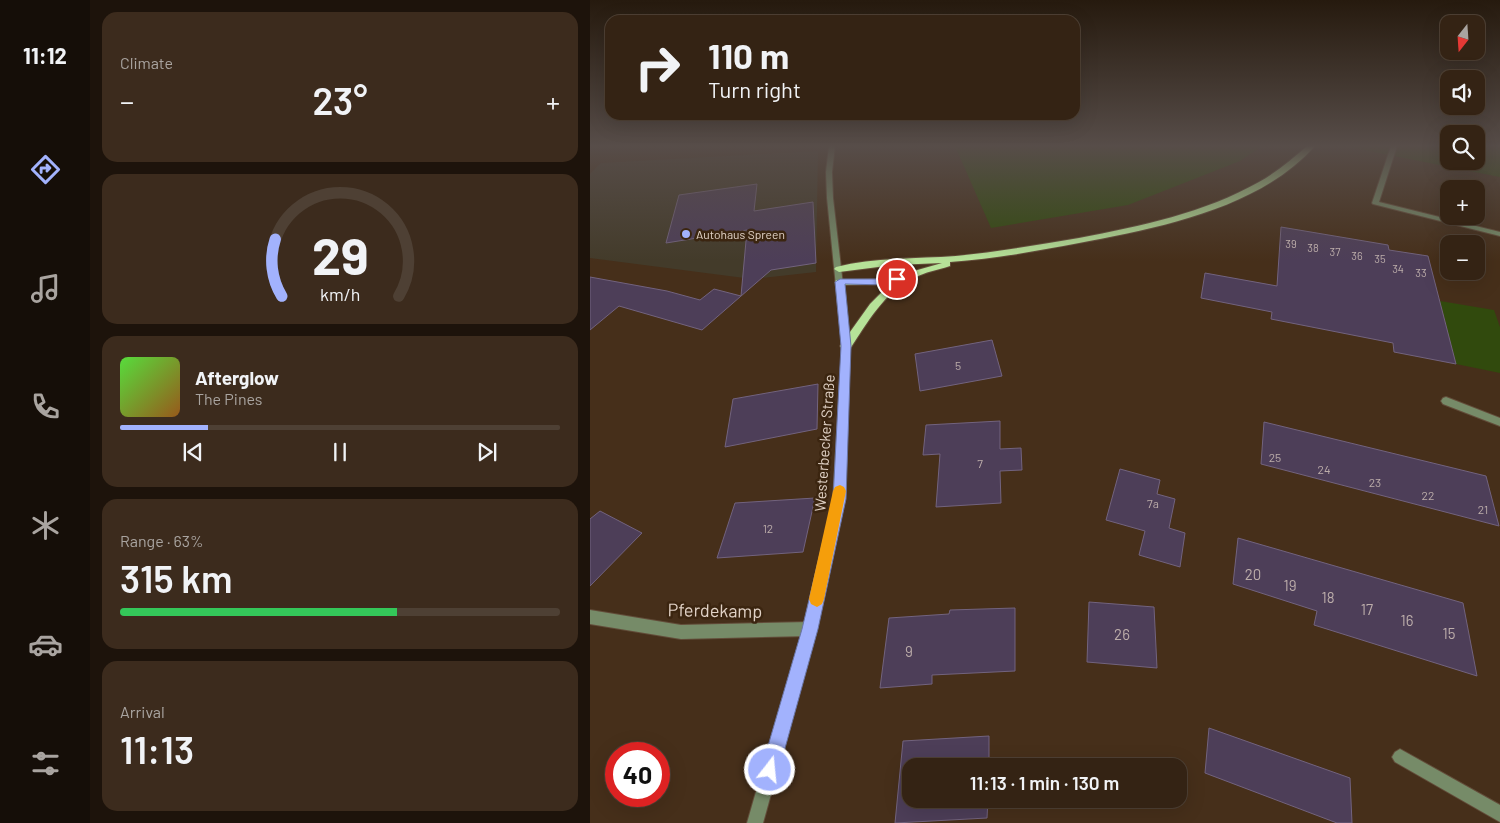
<!DOCTYPE html>
<html lang="en">
<head>
<meta charset="utf-8">
<style>
	body { margin:0; font-family:Barlow,sans-serif; background:#3c2b1d; color:#f1f3f6; height:100vh; display:flex; flex-direction:column; font-size:19px; white-space:nowrap }
	* { box-sizing:border-box; margin:0 }
	p { font-size:16px; color:#a9a4a0 }
	.icon { flex:none; width:28px; height:28px; fill:none; stroke:currentColor; stroke-width:2; stroke-linecap:round; stroke-linejoin:round }
	.map { position:relative; flex:1; overflow:hidden }
	.side { display:flex; flex-direction:column; gap:12px; padding:12px; background:#1d130b; width:500px }
	.side>* { flex:none }
	.hud { position:absolute; left:15px; top:15px; width:475px; height:105px; border-radius:15px; box-shadow:0 5px 20px #0002,0 0 0 1px #4e4034; background:#342314; color:#f1f3f6; overflow:hidden }
	.needle { width:32px; rotate:197deg }
	.fabs { position:absolute; left:850px; top:15px; display:grid; gap:10px }
	.fabs a { display:grid; place-items:center; width:45px; height:45px; border-radius:10px; background:#342314; box-shadow:0 5px 20px #0002,0 0 0 1px #4e4034; font-size:25px }
	.speed { position:absolute; left:15px; top:742px; display:flex; gap:10px; font-size:25px; font-weight:700; text-align:center }
	.speed>* { display:grid; place-content:center; width:65px; height:65px; border-radius:50%; background:#342314; box-shadow:0 5px 20px #0002,0 0 0 1px #4e4034; line-height:1 }
	.speed .limit { border:8px solid #d22; background:#fff; color:#111 }
	.pin { position:absolute; display:grid; place-items:center; width:42px; height:42px; color:#fff; margin:-21px; border:2px solid #fff; border-radius:50%; box-shadow:0 1px 5px #0007 }
	.me { position:absolute; width:55px; margin:-28px; rotate:16deg; stroke-linejoin:round; filter:drop-shadow(0 0 4px #0008) }
	.turn { display:flex; align-items:center; gap:18px; height:105px; padding:0 20px; font-size:22px }
	.turn .icon { width:65px; height:65px; stroke-width:2.5 }
	.turn b { display:block; font-size:35px; line-height:42px }
	.big { font-size:38px; font-weight:600; line-height:1.1 }
	.side .widget { flex:1; display:flex; flex-direction:column; justify-content:center; gap:8px; min-width:0; padding:0 18px; border-radius:15px; background:#3c2b1d }
	.side .dial { align-items:center; gap:0 }
	.dial svg { height:130px; overflow:visible; fill:none; stroke:#4e4034; stroke-width:7; stroke-linecap:round; text-anchor:middle }
	.dial text { fill:#f1f3f6; stroke:none }
	.song { display:flex; align-items:center; gap:15px }
	.cover { width:60px; height:60px; border-radius:8px; background:linear-gradient(135deg,hsl(110 70% 55%),hsl(30 70% 35%)) }
	.played { height:5px; border-radius:2px; background:linear-gradient(90deg,#a2b2fd 20%,#4e4034 20%) }
	.keys { display:flex; justify-content:space-around; direction:ltr }
	.heat { display:flex; justify-content:space-between; align-items:center; font-size:28px; direction:ltr }
	.charge { height:8px; border-radius:4px; background:linear-gradient(90deg,#34c759 63%,#4e4034 0) }
	.trip { position:absolute; left:312px; top:758px; width:285px; height:50px; border-radius:15px; background:#342314; box-shadow:0 5px 20px #0002,0 0 0 1px #4e4034; font-weight:600; line-height:50px; text-align:center }
	main { display:flex; flex:1; min-height:0 }
	.tabs { display:flex; flex-direction:column; width:90px; justify-content:space-around; align-items:center; background:#150e08; color:#a9a4a0 }
	.tabs .icon { width:35px; height:35px }
	.tabs .current { color:#a2b2fd }
	.tabs b { font-size:22px; color:#f1f3f6 }
	.map>svg:first-child { display:block }
	.commercial { fill:#433b2a }
	.green { fill:#314a0d }
	.building { fill:#4d3e58; stroke:#72637e }
	.lines { fill:none; stroke-linecap:round; stroke-linejoin:round }
	.minor-casing { stroke:#624c39; stroke-width:2 }
	.tertiary-casing { stroke:#624c39; stroke-width:2 }
	.primary-casing { stroke:#624c39; stroke-width:2 }
	.minor { fill:#768b68; fill-rule:evenodd }
	.tertiary { fill:#768b68; fill-rule:evenodd }
	.primary { fill:#b6e298; fill-rule:evenodd }
	.route { fill:#a2b2fd; stroke:#6974a4 }
	.slow { fill:#f59e0b }
	.poi-dot { fill:#a2b2fd; stroke:#3b2510; stroke-width:2 }
	.labels { text-anchor:middle; dominant-baseline:central; stroke-width:5; stroke-linejoin:round; paint-order:stroke }
	.far-number-label { font-size:11px; fill:#bcadaa }
	.far-poi-label { font-size:12px; fill:#e1d2c6; stroke:#3b2510; text-anchor:start }
	.number-label { font-size:12px; fill:#bcadaa }
	.street-label { font-size:15px; fill:#e1d2c6; stroke:#3b2510 }
	.near-number-label { font-size:15px; fill:#bcadaa }
	.near-street-label { font-size:18px; fill:#e1d2c6; stroke:#3b2510 }
</style>
</head>
<body>
<main>
<nav class="tabs">
<b>11:12</b>
<svg class="icon current" aria-label="directions" viewBox="0 0 24 24"><path d="M12 3l9 9-9 9-9-9zM9 14v-3h6M13 9l2 2-2 2"/></svg>
<svg class="icon" aria-label="music" viewBox="0 0 24 24"><path d="M9 18V5l10-2v13"/><circle cx="6" cy="18" r="3"/><circle cx="16" cy="16" r="3"/></svg>
<svg class="icon" aria-label="phone" viewBox="0 0 24 24"><path d="M5 4h4l2 5-3 2q2 4 5 5l2-3 5 2v4C11 20 4 13 5 4z"/></svg>
<svg class="icon" aria-label="climate" viewBox="0 0 24 24"><path d="M12 3v18M4 7l16 10M4 17L20 7"/></svg>
<svg class="icon" aria-label="car" viewBox="0 0 24 24"><path d="M5 17H2v-5l4-1 3-4h7l3 4 3 1v5h-3M9 17h6M6 11h13"/><circle cx="7" cy="17" r="2"/><circle cx="17" cy="17" r="2"/></svg>
<svg class="icon" aria-label="filters" viewBox="0 0 24 24"><path d="M4 7h16M4 17h16"/><circle cx="9" cy="7" r="2"/><circle cx="15" cy="17" r="2"/></svg>
</nav>
<section class="side">
<div class="widget"><p>Climate</p>
<div class="heat"><a>−</a><b class="big">23°</b><a>+</a></div>
</div>
<div class="widget dial"><svg viewBox="0 0 100 80">
<path d="M14 69A42 42 0 1 1 86 69"/>
<path d="M14 69A42 42 0 0 1 10 34" stroke="#a2b2fd"/>
<text x="50" y="56" font-size="32" font-weight="700">29</text>
<text x="50" y="72" font-size="11">km/h</text>
</svg></div>
<div class="widget">
<div class="song"><i class="cover"></i><div><b>Afterglow</b><p>The Pines</p></div></div>
<div class="played"></div>
<div class="keys"><svg class="icon" aria-label="previous" viewBox="0 0 24 24"><path d="M18 5L8 12l10 7zM5 5v14"/></svg><svg class="icon" aria-label="pause" viewBox="0 0 24 24"><path d="M8 5v14M16 5v14"/></svg><svg class="icon" aria-label="next" viewBox="0 0 24 24"><path d="M6 5l10 7-10 7zM19 5v14"/></svg></div>
</div>
<div class="widget"><p>Range · 63%</p><b class="big">315 km</b><div class="charge"></div></div>
<div class="widget"><p>Arrival</p><b class="big">11:13</b></div>
</section>
<div class="map">
<svg width="910" height="823" viewBox="0 0 910 823">
	<rect width="100%" height="100%" fill="#462f1a"/>
	<!-- commercial -->
	<path class="commercial" d="M228 151 226 272 162 279 0 258V174L11 163Z"/>
	<!-- green -->
	<g class="green">
		<path d="M365 146H672L650 161 538 205 401 228Z"/>
		<path d="M754 146H859V161H886V146H910V177Z"/>
		<path d="M850 301 904 310 910 327V373L866 364Z"/>
	</g>
	<!-- building -->
	<g class="building">
		<path d="M167 184 164 211 223 202 226 263 181 270 112 330 29 306 0 330V277L77 291 110 300 124 289 151 296 157 230 76 243 89 195Z"/>
		<path d="M691 227 798 245 799 250 838 256 866 364 804 352 803 343 681 319 682 312 611 298 615 273 687 286Z"/>
		<path d="M402 340 412 376 330 391 325 354Z"/>
		<path d="M228 384 227 429 135 447 143 399Z"/>
		<path d="M410 421V449L431 448 432 470 410 471 411 503 346 507 350 454 333 455 336 425Z"/>
		<path d="M674 422 896 476 909 526 671 464Z"/>
		<path d="M530 469 570 480 567 494 585 499 579 528 595 533 590 567 549 555 555 531 516 520Z"/>
		<path d="M225 498 213 552 127 558 145 503Z"/>
		<path d="M10 511 52 533 0 586V519Z"/>
		<path d="M648 538 873 603 887 676 724 625 727 611 643 584Z"/>
		<path d="M499 602 564 607 567 668 497 662Z"/>
		<path d="M425 608V671L342 675V684L290 688 299 618 359 614 360 610Z"/>
		<path d="M619 728 760 778 762 823H747L615 773Z"/>
		<path d="M399 736V766H321V799H398L397 818 305 823 313 741Z"/>
	</g>
	<g class="lines">
		<!-- minor casing -->
		<g class="minor-casing">
			<g id="minor">
				<path d="M801 146H807L789 202 910 232V236L783 204 782 203Z"/>
				<path d="M856 397 910 418V426L853 404 851 401 853 398Z"/>
				<path d="M0 610 91 625 220 622 225 624 227 629 225 634 220 636 91 639 0 624Z"/>
				<path d="M810 749 910 805V822L805 762 802 757 805 752Z"/>
			</g>
		</g>
		<!-- tertiary casing -->
		<g class="tertiary-casing">
			<path id="tertiary" d="M239 146H245L242 172 243 198 260 346 255 499 227 629 173 823H157L213 629 243 499 252 346 237 198 236 172Z"/>
		</g>
		<!-- primary casing -->
		<g class="primary-casing">
			<path id="primary" d="M717 146H725C669 209 568 228 489 243 446 251 404 259 360 262V266C348 270 335 272 324 278 295 291 277 323 260 349H252L250 346 280 304 300 284 250 285 245 282 246 280 296 279 352 263 304 265 249 272 244 269 246 267C285 257 326 259 366 256 407 252 448 245 489 238 551 226 614 213 669 182 687 172 702 159 717 146Z"/>
		</g>
		<!-- minor -->
		<use href="#minor" class="minor"/>
		<!-- tertiary -->
		<use href="#tertiary" class="tertiary"/>
		<!-- primary -->
		<use href="#primary" class="primary"/>
	</g>
	<!-- sky -->
	<linearGradient id="sky" x2="0" y2="1"><stop stop-color="#261a0e"/><stop offset="0.56" stop-color="#574d49"/><stop offset="1" stop-color="#574d49" stop-opacity="0"/></linearGradient>
	<rect width="910" height="261" fill="url(#sky)"/>
	<!-- route -->
	<path class="route" d="M307 276 310 277V281L296 285 255 284 261 346 256 499 228 629 189 770 186 776 180 779 174 776 171 770 212 629 243 499 251 346 245 282 250 279H296Z"/>
	<!-- slow -->
	<path class="slow" d="M250 485 254 487 256 491 234 599 232 604 227 607 221 604 219 599 243 491 245 487Z"/>
	<!-- markers -->
	<circle class="poi-dot" cx="96" cy="234" r="5"/>
	<g class="labels">
		<!-- far-number labels -->
		<g class="far-number-label">
			<text x="701" y="243">39</text>
			<text x="723" y="247">38</text>
			<text x="745" y="251">37</text>
			<text x="767" y="255">36</text>
			<text x="790" y="258">35</text>
			<text x="808" y="268">34</text>
			<text x="831" y="272">33</text>
		</g>
		<!-- far-poi labels -->
		<g class="far-poi-label">
			<text x="106" y="234">Autohaus Spreen</text>
		</g>
		<!-- number labels -->
		<g class="number-label">
			<text x="368" y="365">5</text>
			<text x="685" y="457">25</text>
			<text x="390" y="463">7</text>
			<text x="734" y="469">24</text>
			<text x="785" y="482">23</text>
			<text x="838" y="495">22</text>
			<text x="563" y="503">7a</text>
			<text x="893" y="509">21</text>
			<text x="178" y="528">12</text>
		</g>
		<!-- street labels -->
		<g class="street-label">
			<text transform="translate(234 443) rotate(-86)">Westerbecker Straße</text>
		</g>
		<!-- near-number labels -->
		<g class="near-number-label">
			<text x="663" y="574">20</text>
			<text x="700" y="585">19</text>
			<text x="738" y="597">18</text>
			<text x="777" y="609">17</text>
			<text x="817" y="620">16</text>
			<text x="859" y="633">15</text>
			<text x="532" y="634">26</text>
			<text x="319" y="651">9</text>
		</g>
		<!-- near-street labels -->
		<g class="near-street-label">
			<text transform="translate(125 610) rotate(1)">Pferdekamp</text>
		</g>
	</g>
</svg>
<div class="fabs">
<a><svg class="needle" viewBox="-14 -14 28 28"><path d="M0-13l5 13h-10z" fill="#e53935"/><path d="M0 13l5-13h-10z" fill="#a9a4a0"/></svg></a>
<a><svg class="icon" aria-label="sound" viewBox="0 0 24 24"><path d="M4 9h4l5-4v14l-5-4H4zM17 9q2 3 0 6"/></svg></a>
<a><svg class="icon" aria-label="search" viewBox="0 0 24 24"><circle cx="10" cy="10" r="6"/><path d="M15 15l6 6"/></svg></a>
<a>+</a>
<a>−</a>
</div>
<div class="speed"><div class="limit">40</div></div>
<div class="pin" style="left:307px;top:279px;background:#d93025"><svg class="icon" aria-label="arrive" viewBox="0 0 24 24"><path d="M6 21V4h12l-3 4 3 4H6"/></svg></div>
<svg class="me" style="left:180px;top:770px" viewBox="-20 -20 40 40"><circle r="17" fill="#a2b2fd" stroke="#fff" stroke-width="3"/><path d="M0-11L8 9 0 5-8 9z" fill="#fff"/></svg>
<div class="trip">11:13 · 1 min · 130 m</div>
<div class="hud">
<div class="turn"><svg class="icon" aria-label="right" viewBox="0 0 24 24"><path d="M7 20v-9h11M14 6l5 5-5 5"/></svg><div><b>110 m</b>Turn right</div></div>
</div>
</div>
</main>
</body>
</html>
